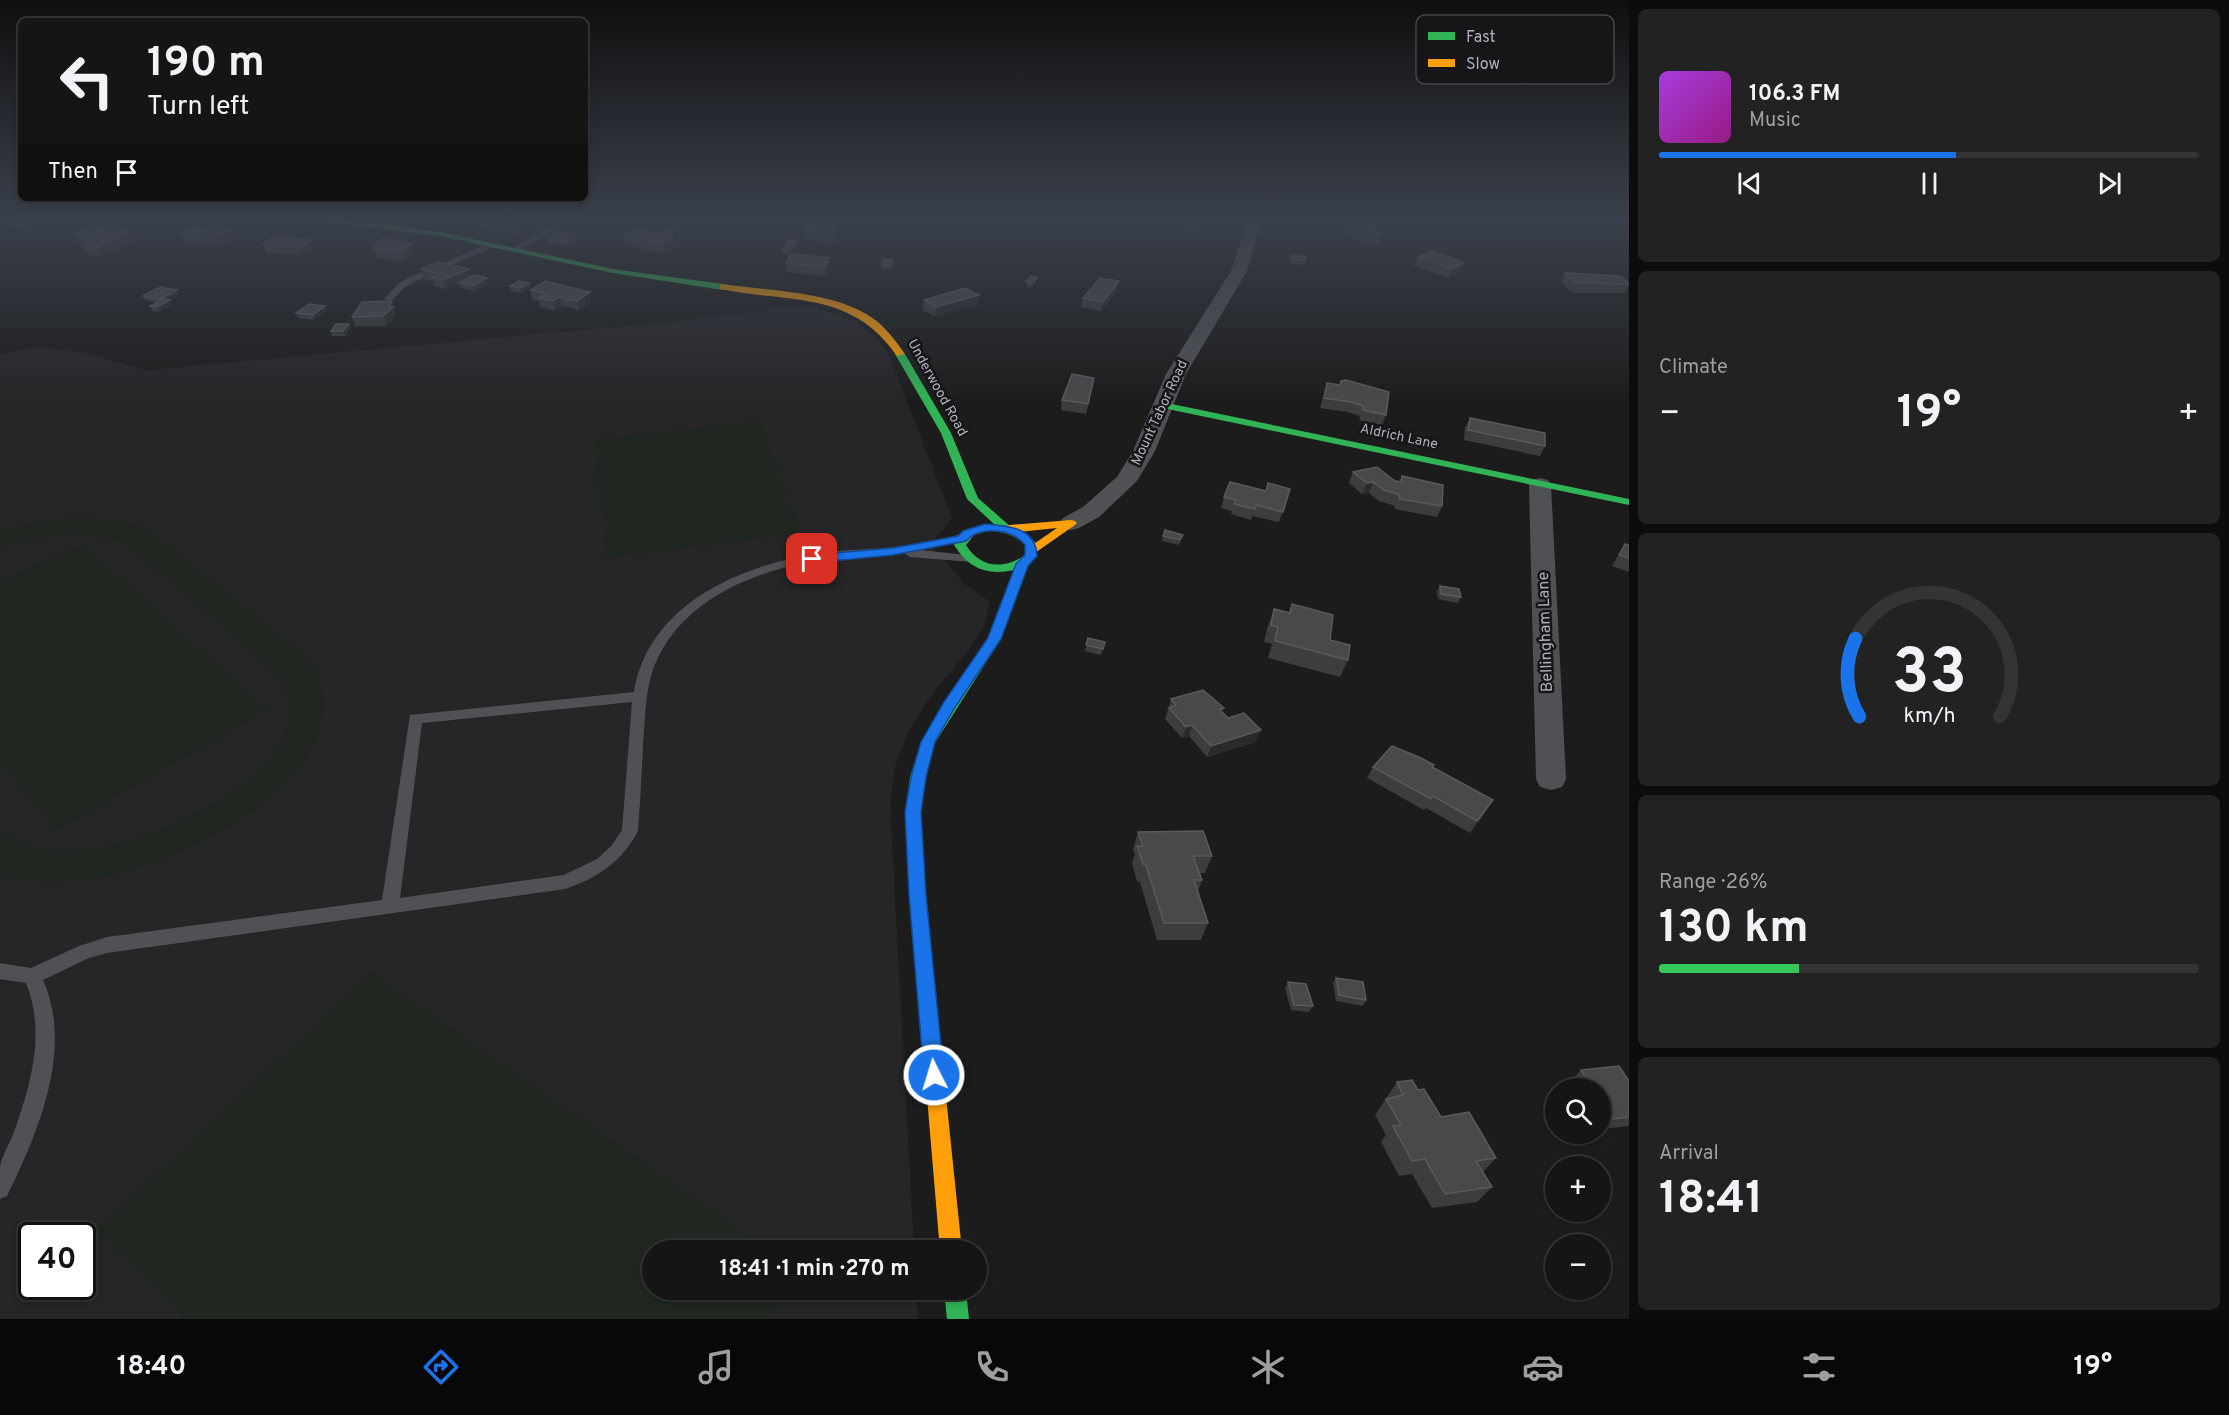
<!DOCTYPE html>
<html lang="en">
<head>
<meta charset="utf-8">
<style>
	body { margin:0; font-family:Overpass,sans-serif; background:#222; color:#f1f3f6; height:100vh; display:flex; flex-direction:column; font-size:22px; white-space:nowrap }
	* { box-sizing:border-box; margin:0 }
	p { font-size:20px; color:#9d9fa0 }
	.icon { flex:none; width:33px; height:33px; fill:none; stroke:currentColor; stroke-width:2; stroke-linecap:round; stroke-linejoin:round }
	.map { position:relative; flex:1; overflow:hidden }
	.side { display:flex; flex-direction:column; gap:9px; padding:9px; background:#0c0c0c; width:600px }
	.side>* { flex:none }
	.guide { position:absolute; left:18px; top:18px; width:570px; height:183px; border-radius:9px; box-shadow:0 3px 9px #0003,0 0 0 2px #343434; background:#151515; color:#f1f3f6; overflow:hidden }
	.controls { position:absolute; left:1545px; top:1078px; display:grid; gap:12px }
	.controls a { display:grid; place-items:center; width:66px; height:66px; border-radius:50%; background:#151515; box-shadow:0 3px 9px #0003,0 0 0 2px #343434; font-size:30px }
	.speed { position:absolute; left:18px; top:1222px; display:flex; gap:12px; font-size:30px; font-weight:700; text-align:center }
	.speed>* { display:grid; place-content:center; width:78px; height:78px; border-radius:50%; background:#151515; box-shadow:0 3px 9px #0003,0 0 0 2px #343434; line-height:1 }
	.speed .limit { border:3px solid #111; border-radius:9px; background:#fff; color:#111 }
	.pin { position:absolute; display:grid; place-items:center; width:51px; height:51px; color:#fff; margin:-26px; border-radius:12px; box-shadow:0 3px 9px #0006 }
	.me { position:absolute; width:66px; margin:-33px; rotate:355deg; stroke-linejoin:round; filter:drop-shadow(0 0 4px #0008) }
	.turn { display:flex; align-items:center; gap:21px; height:126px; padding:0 30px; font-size:27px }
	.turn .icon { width:78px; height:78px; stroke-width:2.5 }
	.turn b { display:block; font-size:42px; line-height:51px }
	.then { display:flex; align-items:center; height:57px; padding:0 30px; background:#0003; gap:12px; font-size:22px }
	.big { font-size:45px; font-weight:700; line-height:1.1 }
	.side .widget { flex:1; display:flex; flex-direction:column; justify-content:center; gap:9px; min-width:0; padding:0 21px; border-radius:9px; background:#222 }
	.side .dial { align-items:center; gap:0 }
	.dial svg { height:156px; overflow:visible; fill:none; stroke:#343434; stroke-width:7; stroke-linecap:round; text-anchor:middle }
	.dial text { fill:#f1f3f6; stroke:none }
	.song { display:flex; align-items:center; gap:18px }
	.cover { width:72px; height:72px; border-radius:9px; background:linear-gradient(135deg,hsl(280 70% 55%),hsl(310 70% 35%)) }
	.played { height:6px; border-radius:3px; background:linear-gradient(90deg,#1a73e8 55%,#343434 55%) }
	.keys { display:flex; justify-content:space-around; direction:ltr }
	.heat { display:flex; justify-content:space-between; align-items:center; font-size:33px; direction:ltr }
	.charge { height:9px; border-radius:4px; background:linear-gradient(90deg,#34c759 26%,#343434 0) }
	.trip { position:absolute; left:642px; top:1240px; width:345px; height:60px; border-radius:30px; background:#151515; box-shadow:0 3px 9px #0003,0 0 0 2px #343434; font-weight:700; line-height:60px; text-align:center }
	.menu { display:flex; height:96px; justify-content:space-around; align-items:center; background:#080808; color:#9d9fa0 }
	.menu .icon { width:42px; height:42px }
	.menu .current { color:#1a73e8 }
	.menu b { font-size:27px; color:#f1f3f6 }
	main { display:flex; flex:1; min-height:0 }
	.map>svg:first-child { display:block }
	.built { fill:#262628; fill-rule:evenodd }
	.green { fill:#1f2720 }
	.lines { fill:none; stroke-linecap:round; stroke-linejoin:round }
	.lane { fill:#505155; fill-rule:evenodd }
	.street { fill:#505155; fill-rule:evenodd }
	.fast { fill:#30b455; fill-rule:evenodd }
	.slow { fill:#ff9f0a; fill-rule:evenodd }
	.wall { fill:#3c3d3e }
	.shaded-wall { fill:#2a2a2a }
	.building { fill:#49494b; stroke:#585a5d; stroke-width:1.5 }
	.route { fill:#1a73e8; stroke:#114b97; stroke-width:1.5 }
	.labels { text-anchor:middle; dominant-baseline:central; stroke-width:5; stroke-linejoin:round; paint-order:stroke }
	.far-street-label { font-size:14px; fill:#adb2bd; stroke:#161618 }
	.street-label { font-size:16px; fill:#adb2bd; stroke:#161618 }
	.key { fill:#161618; stroke:#43454a; stroke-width:1.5 }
	.key-label { font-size:16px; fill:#adb2bd }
</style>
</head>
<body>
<main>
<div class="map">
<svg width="1629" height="1319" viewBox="0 0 1629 1319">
	<rect width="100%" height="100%" fill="#1c1c1c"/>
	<!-- built -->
	<path class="built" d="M811 305 856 322 878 340 890 357 952 518 931 545 965 584 990 602 984 626 970 648 930 697 908 733 895 766 890 806 914 1251H652V1290H916L918 1319H0V355L36 347 86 353 146 370 661 323ZM32 1236H82V1287H32Z"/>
	<!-- green -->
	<g class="green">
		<path d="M762 421 801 533 606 558 593 440Z"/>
		<path d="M80 518 120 521 148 529 300 651C365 715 286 794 228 828 196 846 162 860 127 871 85 883 42 884 0 876V829C75 905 357 764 274 673L129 547 115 540 77 533 54 535 0 546V530L38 522Z"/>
		<path d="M84 544 268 710 55 831 0 763V581Z"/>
		<path d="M371 972 771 1251H652V1290H788L771 1319H186L96 1230Z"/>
	</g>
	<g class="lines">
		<!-- lane -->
		<g class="lane">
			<path d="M565 219H575L515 252 508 250Z"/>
			<path d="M490 243 497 245 414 282 404 288 391 301 384 299 398 284 408 278Z"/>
			<path d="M962 534 966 535 968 538 966 541 920 550 967 555 971 556 973 559 971 562 910 557 904 553C869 558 834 557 800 564 737 577 670 611 651 676 645 698 645 722 643 744 642 773 640 802 638 831 622 862 597 878 565 889L107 953 89 958 43 980C74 1049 38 1133 7 1196L0 1199C0 1189 0 1177 0 1167 2 1155 10 1143 14 1132 31 1084 46 1032 26 983L0 979V963L31 968 79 946 107 937 382 900 410 715 634 692C649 601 746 563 827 552 849 549 872 550 895 547 917 545 940 539 962 534ZM632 702 622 830 612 845 597 859 564 875 400 898 422 723Z"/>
		</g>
		<!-- street -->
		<g class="street">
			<path d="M1248 219H1262L1247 271 1186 374 1155 451 1137 481 1099 517 1079 528 1071 530 1063 528 1059 523 1063 518 1083 507 1117 477 1133 451 1166 374 1231 271Z"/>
			<path d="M1554 219H1572L1570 222 1556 223Z"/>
			<path d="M1540 478 1548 480 1551 485 1566 779 1562 787 1551 790 1540 787 1536 779 1529 485 1532 480Z"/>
		</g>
		<!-- fast -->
		<g class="fast">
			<path d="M316 219H337L440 232 613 269 723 284 727 287 723 290 613 273 440 236 320 221Z"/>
			<path d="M897 352 905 354 951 433 978 498 1011 527 1025 533 1037 544V556L1028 564 1001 639 935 743 926 777 921 812 925 895 940 1038 938 1044 931 1047 924 1044 922 1038 909 895 905 812 910 777 921 742 987 639 1014 570C987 576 968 568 954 545 965 531 976 523 994 524L967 499 941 433 895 354ZM986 531C1002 531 1014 534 1025 545V555C1004 570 980 568 966 545L974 535Z"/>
			<path d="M1162 402 1629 499V505L1158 407 1157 405Z"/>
			<path d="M944 1290H966L969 1319H947Z"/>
		</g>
		<!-- slow -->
		<g class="slow">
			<path d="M723 284C767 291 833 291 871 317 885 326 895 340 905 354L897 356C852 290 789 303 720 289V285Z"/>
			<path d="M1071 520 1075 521 1077 523 1075 525 1032 555 1028 554 1026 551 1028 548 1057 528 1009 533 1003 529 1009 525Z"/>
			<path d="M931 1029 938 1032 940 1038 962 1251H940L922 1038 924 1032Z"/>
		</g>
	</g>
	<!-- wall -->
	<g class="wall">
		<path d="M0 219H49L51 224 32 231 4 226Z"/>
		<path d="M477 219H529L530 226 515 234 479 227Z"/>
		<path d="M1182 219H1201L1199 230 1180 228Z"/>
		<path d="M1343 219H1361L1382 235 1379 244 1364 245 1356 239H1350L1344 235 1345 231 1340 227Z"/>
		<path d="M808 224 837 235 834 242 804 240V231Z"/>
		<path d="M194 227 233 239 222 246 185 243 182 234Z"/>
		<path d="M131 231 135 240 101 256 86 254 82 245 87 243 77 242 73 233Z"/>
		<path d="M673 232 674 244 663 253 625 244 624 236Z"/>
		<path d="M577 235 578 240 565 247 547 243 546 239Z"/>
		<path d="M311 240 313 249 302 255 266 253 263 244Z"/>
		<path d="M797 242V246L790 255 782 254V250Z"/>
		<path d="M375 244 414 253 403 261 376 257 374 248 376 247Z"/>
		<path d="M1433 251 1461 273 1448 278 1414 266 1418 257Z"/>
		<path d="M1291 255 1305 261 1304 265 1289 263Z"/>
		<path d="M830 258V267L825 276 786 272V263Z"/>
		<path d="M892 264 891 270 881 269 882 265Z"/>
		<path d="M421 269 471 277 488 283 474 291 460 287 459 283 445 289 434 286 433 281 424 279Z"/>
		<path d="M1565 273 1629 284 1625 293H1580L1570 291 1561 282Z"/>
		<path d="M1026 281 1036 282 1032 287 1026 286Z"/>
		<path d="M1119 281 1117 291 1101 311 1081 307 1083 298Z"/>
		<path d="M529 283 530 287 521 293 511 291 510 286Z"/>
		<path d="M177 290 178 295 168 300H170L172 305 159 312 152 311 150 306 157 303 145 300 143 296Z"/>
		<path d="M531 290 591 302 579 310 562 306 555 311 540 307 539 301 532 300Z"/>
		<path d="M979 295 978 305 935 316 923 310 924 300Z"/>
		<path d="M392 301 395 316 386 326H355L352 317Z"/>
		<path d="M327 310 314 320 298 318 296 313Z"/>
		<path d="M349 324 350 329 345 336H332L331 331Z"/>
		<path d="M1327 383 1386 415 1382 425 1359 420 1360 416 1347 412 1320 408Z"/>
		<path d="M1092 388 1086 414 1061 410 1062 400Z"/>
		<path d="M1470 418 1545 446 1540 456 1464 440 1465 428Z"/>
		<path d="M1353 472 1400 481 1402 476 1442 506 1437 517 1394 509 1395 506 1379 501 1369 493 1362 494 1349 483Z"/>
		<path d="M1290 489 1279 522 1252 516 1251 520 1231 514 1232 511 1221 508 1224 497 1266 491Z"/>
		<path d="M1183 535 1179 545 1162 541 1163 536Z"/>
		<path d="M1625 544 1629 545V572L1612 566Z"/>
		<path d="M1440 586 1461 597 1458 603 1438 599 1437 591Z"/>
		<path d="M1292 604 1330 640 1348 660 1340 677 1268 658 1272 644 1264 642 1268 626 1274 609 1289 613Z"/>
		<path d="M1088 638 1105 642 1101 655 1085 651Z"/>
		<path d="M1171 699 1223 712 1228 718 1256 742 1207 757 1189 736 1182 738 1165 719Z"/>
		<path d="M1373 767H1433L1486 812 1470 833 1426 808 1424 810 1367 778Z"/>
		<path d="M1138 832 1212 856 1205 873H1199L1202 880 1198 891 1208 923 1201 940H1157L1140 882 1137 881 1132 863 1135 854 1133 849Z"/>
		<path d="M1336 978 1366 1000 1363 1006 1336 1001 1333 983Z"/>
		<path d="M1288 982 1313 1006 1309 1012 1291 1010 1285 988Z"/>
		<path d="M1581 1070 1629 1081V1126L1602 1129 1600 1127V1089H1576L1571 1081Z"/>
		<path d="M1397 1082 1418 1090 1441 1117 1496 1158 1483 1172 1492 1187 1477 1202 1432 1208 1412 1174 1399 1176 1381 1142 1386 1135 1375 1115Z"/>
	</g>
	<!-- shaded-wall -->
	<g class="shaded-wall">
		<path d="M37 219H49L51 224 32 231 27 223Z"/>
		<path d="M526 219H529L530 226 515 234 514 225Z"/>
		<path d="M837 226V235L834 242V234Z"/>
		<path d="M230 230 233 239 222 246 219 237Z"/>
		<path d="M131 231 135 240 101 256 97 247Z"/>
		<path d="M673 232 674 244 663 253 662 244 669 235Z"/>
		<path d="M577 235 578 240 565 247V242Z"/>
		<path d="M311 240 313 249 302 255 300 247Z"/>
		<path d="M797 242V246L790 255V250Z"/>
		<path d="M412 244 414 253 403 261 401 252Z"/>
		<path d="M830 258V267L825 276V267Z"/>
		<path d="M1464 263 1461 273 1448 278 1452 269Z"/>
		<path d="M469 269 471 279 445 289 443 280Z"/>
		<path d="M487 278 488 283 474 291 473 286Z"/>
		<path d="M1037 278 1036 282 1032 287 1033 283Z"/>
		<path d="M1119 281 1117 291 1101 311 1103 302Z"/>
		<path d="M529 283 530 287 521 293 520 288Z"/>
		<path d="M177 290 178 295 162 303 160 299Z"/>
		<path d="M590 292 591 302 579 310 577 301Z"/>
		<path d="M979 295 978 305 935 316 936 307Z"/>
		<path d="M560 297 562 306 555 311 553 301Z"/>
		<path d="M170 300 172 305 159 312 157 307Z"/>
		<path d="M392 301 395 316 386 326 383 316Z"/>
		<path d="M325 306 327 310 314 320 313 315Z"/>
		<path d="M349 324 350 329 345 336 343 331Z"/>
		<path d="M1373 482 1369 493 1362 494 1367 483Z"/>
		<path d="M1192 725 1189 736 1182 738 1186 727Z"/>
		<path d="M1261 730 1256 742 1207 757 1211 746Z"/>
		<path d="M1493 800 1486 812 1470 833 1477 821Z"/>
	</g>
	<!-- building -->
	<g class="building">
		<path d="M7 219H37L27 223Z"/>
		<path d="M482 219H526L514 225Z"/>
		<path d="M1182 219H1201V221Z"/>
		<path d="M1344 219H1361L1373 226 1382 235 1367 236 1359 230 1353 231 1346 226H1353Z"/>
		<path d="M808 224 837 226 834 234 804 231Z"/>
		<path d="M89 226 131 231 97 247 82 245 100 237 73 233Z"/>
		<path d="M194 227 230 230 219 237 182 234Z"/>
		<path d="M634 229 658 233 663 230 673 232 669 235H673L662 244 624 236Z"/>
		<path d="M559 232 577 235 565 242 546 239Z"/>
		<path d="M275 236 311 240 300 247 263 244Z"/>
		<path d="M384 238 412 244 401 252 374 248 379 245 375 244Z"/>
		<path d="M789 240 797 242 790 250H782Z"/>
		<path d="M1433 251 1464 263 1452 269 1418 257Z"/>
		<path d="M791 254 830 258 825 267 786 263Z"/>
		<path d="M1291 255 1306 257 1305 261 1291 259Z"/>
		<path d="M883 259 893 260 891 266 882 265Z"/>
		<path d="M437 262 469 269 443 280 432 277 439 274 421 269Z"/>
		<path d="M1565 273 1621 276 1629 284 1584 283 1575 282Z"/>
		<path d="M474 275 487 278 473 286 459 283Z"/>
		<path d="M1031 276 1037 278 1033 283 1026 281Z"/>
		<path d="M1100 278 1119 281 1103 302 1083 298Z"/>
		<path d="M519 281 529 283 520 288 510 286Z"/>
		<path d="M545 281 590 292 577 301 560 297 553 301 539 298 546 294 531 290Z"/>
		<path d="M160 287 177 290 160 299 143 296Z"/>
		<path d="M965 288 979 295 936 307 924 300Z"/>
		<path d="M163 299 170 300 157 307 150 306Z"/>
		<path d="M392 301 389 307H393L383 316 352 317 362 302Z"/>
		<path d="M309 304 325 306 313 315 296 313Z"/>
		<path d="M336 324H349L343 331H331Z"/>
		<path d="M1072 374 1094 378 1088 404 1062 400Z"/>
		<path d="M1346 380 1389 392 1386 415 1363 410V406L1351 402 1324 398 1327 383 1340 385 1341 381Z"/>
		<path d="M1470 418 1545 433V446L1468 430Z"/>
		<path d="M1377 467 1395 481 1401 482 1402 476 1443 485 1442 506 1399 499 1400 495 1384 490 1373 482 1367 483 1353 472Z"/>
		<path d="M1230 482 1266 491 1268 483 1290 489 1283 512 1256 505 1255 509 1234 504 1236 500 1224 497Z"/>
		<path d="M1165 530 1183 535 1180 540 1163 536Z"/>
		<path d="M1625 544 1629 545V558L1619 555Z"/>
		<path d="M1440 586 1459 589 1461 597 1441 594Z"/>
		<path d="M1292 604 1333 615 1330 640 1350 645 1348 660 1275 641 1278 627 1271 625 1274 609 1290 613Z"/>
		<path d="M1088 638 1105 642 1103 649 1086 645Z"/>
		<path d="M1203 690 1224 708 1220 710 1228 718 1244 713 1261 730 1211 746 1192 725 1186 727 1169 708 1176 705 1171 699Z"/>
		<path d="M1392 746 1421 758 1434 765 1432 767 1493 800 1477 821 1433 796 1431 799 1373 767Z"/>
		<path d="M1203 831 1212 856H1193L1202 880H1194L1208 923H1164L1146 865 1143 864 1137 846H1143L1138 832Z"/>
		<path d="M1336 978 1363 982 1366 1000 1339 995Z"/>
		<path d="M1288 982 1306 984 1313 1006 1294 1005Z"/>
		<path d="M1619 1066 1629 1081V1117L1613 1119 1600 1100V1089H1593L1581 1070Z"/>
		<path d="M1412 1080 1418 1090 1424 1089 1441 1117 1469 1112 1496 1158 1476 1161 1492 1187 1445 1194 1425 1159 1412 1161 1393 1126 1401 1125 1386 1099 1403 1095 1397 1082Z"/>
	</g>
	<!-- sky -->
	<linearGradient id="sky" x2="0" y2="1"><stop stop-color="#0f0f0f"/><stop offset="0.54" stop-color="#3a404b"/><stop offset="1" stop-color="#3a404b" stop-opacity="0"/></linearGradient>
	<rect width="1629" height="404" fill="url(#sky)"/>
	<!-- route -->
	<path class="route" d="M985 524C1008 526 1036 527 1037 556L1028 566 1001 639 954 709 935 742 926 777 921 812 926 895 944 1075 941 1082 934 1085 927 1082 924 1075 909 895 905 812 911 777 921 742 944 702 988 638 1016 564 1025 555V545C1012 528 980 526 966 541L893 555 812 563 806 559 812 555 893 548 958 536 963 531Z"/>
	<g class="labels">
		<!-- far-street labels -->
		<g class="far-street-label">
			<text transform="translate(937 388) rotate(61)">Underwood Road</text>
			<text transform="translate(1160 413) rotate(-65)">Mount Tabor Road</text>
			<text transform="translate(1399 437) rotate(12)">Aldrich Lane</text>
		</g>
		<!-- street labels -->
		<g class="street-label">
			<text transform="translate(1546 632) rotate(-92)">Bellingham Lane</text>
		</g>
	</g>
	<!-- legend -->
	<rect x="1416" y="15" width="198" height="69" rx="9" class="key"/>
	<rect x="1428" y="32" width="27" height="8" fill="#30b455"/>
	<rect x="1428" y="59" width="27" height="8" fill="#ff9f0a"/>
	<g class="key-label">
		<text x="1466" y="42">Fast</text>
		<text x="1466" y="69">Slow</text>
	</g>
</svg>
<div class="controls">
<a><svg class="icon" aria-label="search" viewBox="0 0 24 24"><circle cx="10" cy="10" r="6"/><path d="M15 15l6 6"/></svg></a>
<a>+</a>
<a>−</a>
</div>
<div class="speed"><div class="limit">40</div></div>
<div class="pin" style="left:812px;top:559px;background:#d93025"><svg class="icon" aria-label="arrive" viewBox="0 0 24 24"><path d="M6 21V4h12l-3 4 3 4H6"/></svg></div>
<svg class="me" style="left:934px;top:1075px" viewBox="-20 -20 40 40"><circle r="17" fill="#1a73e8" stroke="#fff" stroke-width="3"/><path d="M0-11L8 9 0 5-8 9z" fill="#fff"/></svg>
<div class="trip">18:41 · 1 min · 270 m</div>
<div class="guide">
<div class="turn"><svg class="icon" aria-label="left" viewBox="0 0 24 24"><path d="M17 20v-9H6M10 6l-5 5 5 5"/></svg><div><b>190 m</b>Turn left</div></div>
<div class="then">Then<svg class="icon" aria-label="arrive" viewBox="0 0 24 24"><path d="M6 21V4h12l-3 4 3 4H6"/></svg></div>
</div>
</div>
<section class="side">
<div class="widget">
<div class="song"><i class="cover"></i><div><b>106.3 FM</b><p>Music</p></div></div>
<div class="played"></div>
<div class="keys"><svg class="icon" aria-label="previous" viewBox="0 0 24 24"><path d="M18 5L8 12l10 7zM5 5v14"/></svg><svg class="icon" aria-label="pause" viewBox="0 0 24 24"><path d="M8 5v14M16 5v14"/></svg><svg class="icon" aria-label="next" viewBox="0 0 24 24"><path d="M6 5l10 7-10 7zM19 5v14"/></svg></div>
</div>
<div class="widget"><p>Climate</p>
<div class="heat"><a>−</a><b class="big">19°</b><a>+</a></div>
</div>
<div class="widget dial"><svg viewBox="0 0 100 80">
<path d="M14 69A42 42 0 1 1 86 69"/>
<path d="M14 69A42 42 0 0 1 12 29" stroke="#1a73e8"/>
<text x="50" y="56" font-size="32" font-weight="700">33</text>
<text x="50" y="72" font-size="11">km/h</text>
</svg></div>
<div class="widget"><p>Range · 26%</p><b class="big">130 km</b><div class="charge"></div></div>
<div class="widget"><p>Arrival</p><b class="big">18:41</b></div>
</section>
</main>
<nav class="menu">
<b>18:40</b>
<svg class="icon current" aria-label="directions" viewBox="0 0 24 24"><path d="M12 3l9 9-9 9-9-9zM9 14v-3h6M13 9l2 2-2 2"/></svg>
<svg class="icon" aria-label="music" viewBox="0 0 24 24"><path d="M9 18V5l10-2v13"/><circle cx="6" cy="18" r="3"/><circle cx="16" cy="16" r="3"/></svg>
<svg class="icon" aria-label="phone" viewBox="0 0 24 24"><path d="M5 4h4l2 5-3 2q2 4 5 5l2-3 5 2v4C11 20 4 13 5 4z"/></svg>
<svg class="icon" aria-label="climate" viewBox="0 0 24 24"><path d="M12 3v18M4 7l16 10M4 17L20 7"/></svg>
<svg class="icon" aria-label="car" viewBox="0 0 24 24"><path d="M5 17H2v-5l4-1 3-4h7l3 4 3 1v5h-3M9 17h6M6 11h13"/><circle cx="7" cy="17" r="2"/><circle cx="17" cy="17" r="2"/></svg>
<svg class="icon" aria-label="filters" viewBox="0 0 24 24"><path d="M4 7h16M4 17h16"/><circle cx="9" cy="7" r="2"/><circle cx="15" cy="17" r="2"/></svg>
<b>19°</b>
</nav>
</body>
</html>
